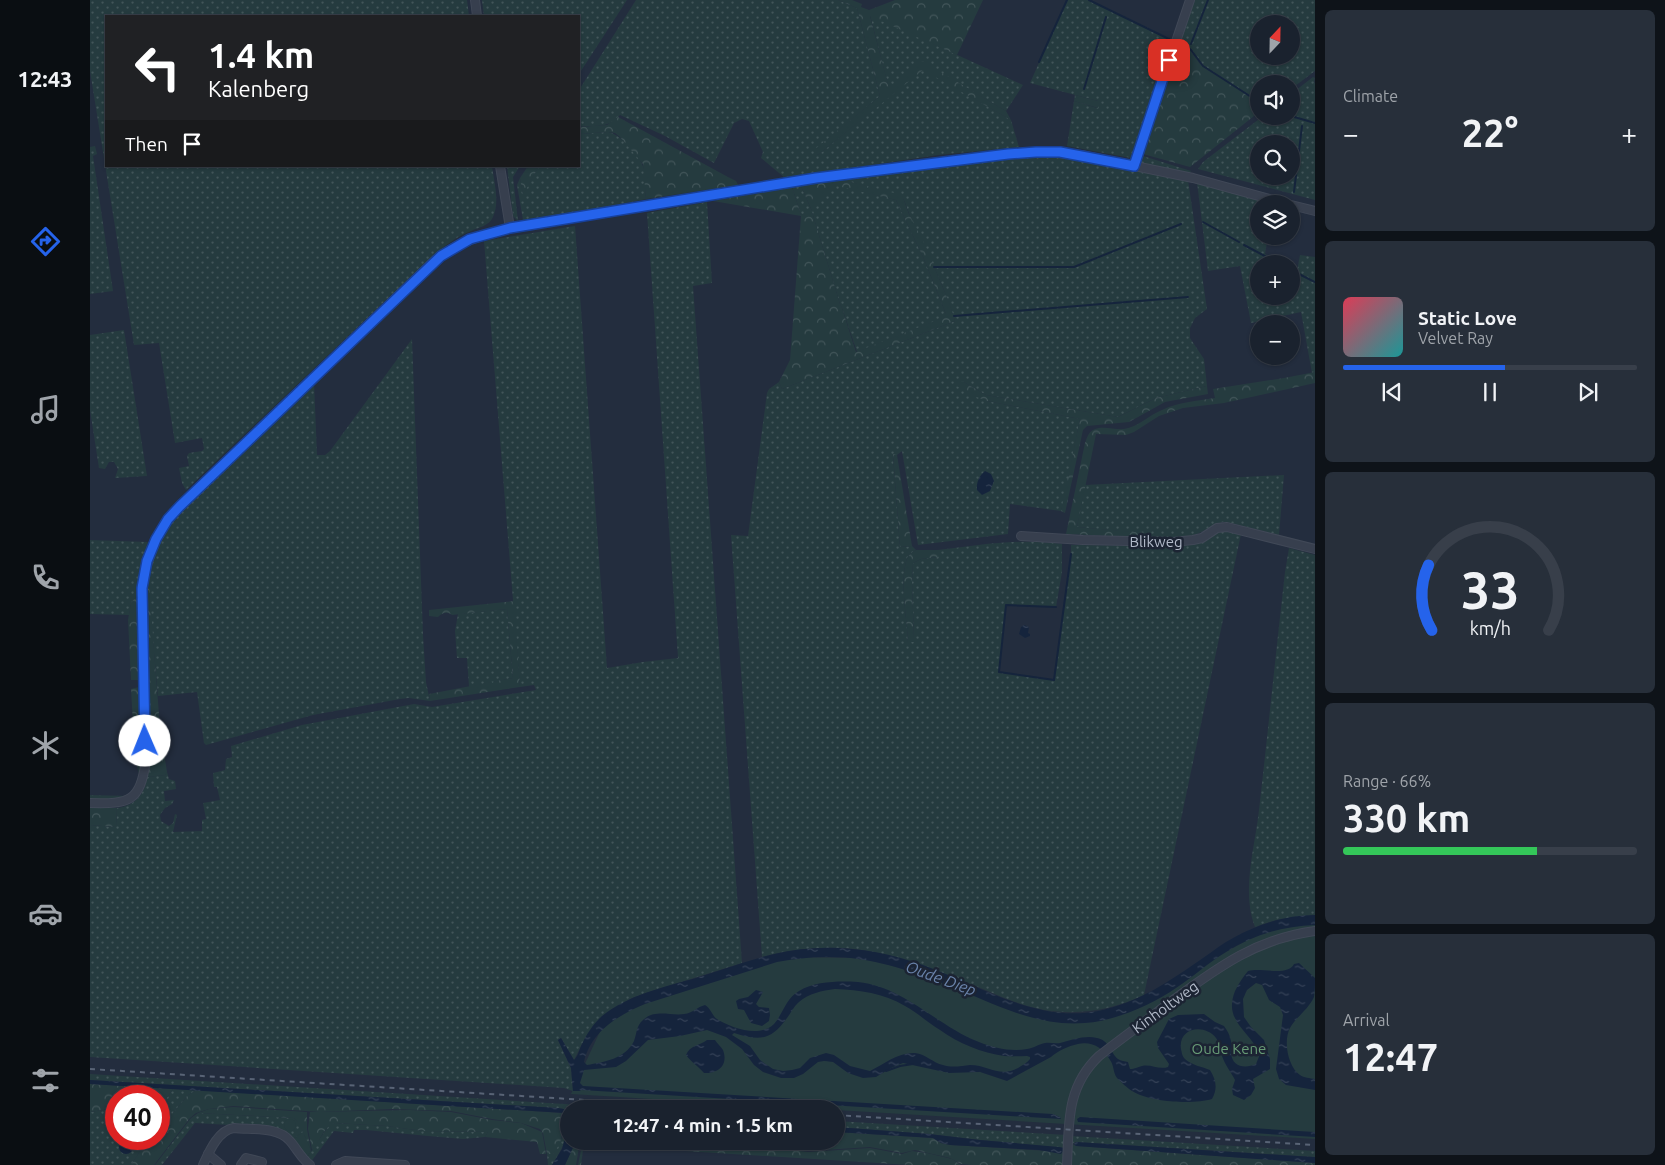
<!DOCTYPE html>
<html lang="en">
<head>
<meta charset="utf-8">
<style>
	body { margin:0; font-family:Ubuntu,sans-serif; background:#272f3a; color:#f1f3f6; height:100vh; display:flex; flex-direction:column; font-size:19px; white-space:nowrap }
	* { box-sizing:border-box; margin:0 }
	p { font-size:16px; color:#9fa4aa }
	.icon { flex:none; width:28px; height:28px; fill:none; stroke:currentColor; stroke-width:2; stroke-linecap:round; stroke-linejoin:round }
	.map { position:relative; flex:1; overflow:hidden }
	.side { display:flex; flex-direction:column; gap:10px; padding:10px; background:#0e1319; width:350px }
	.side>* { flex:none }
	.banner { position:absolute; left:15px; top:15px; width:475px; height:152px; border-radius:0px; box-shadow:0 1px 4px #0004,0 0 0 1px #383f4a; background:#202124; color:#fff; overflow:hidden }
	.needle { width:32px; rotate:22deg }
	.controls { position:absolute; left:1160px; top:15px; display:grid; gap:10px }
	.controls a { display:grid; place-items:center; width:50px; height:50px; border-radius:50%; background:#1a222e; box-shadow:0 1px 4px #0004,0 0 0 1px #383f4a; font-size:25px }
	.speed { position:absolute; left:15px; top:1085px; display:flex; gap:10px; font-size:25px; font-weight:700; text-align:center }
	.speed>* { display:grid; place-content:center; width:65px; height:65px; border-radius:50%; background:#1a222e; box-shadow:0 1px 4px #0004,0 0 0 1px #383f4a; line-height:1 }
	.speed .limit { border:8px solid #d22; background:#fff; color:#111 }
	.pin { position:absolute; display:grid; place-items:center; width:42px; height:42px; color:#fff; margin:-21px; border-radius:10px; box-shadow:0 2px 8px #0006 }
	.me { position:absolute; width:55px; margin:-28px; rotate:359deg; stroke-linejoin:round; filter:drop-shadow(0 0 4px #0008) }
	.turn { display:flex; align-items:center; gap:18px; height:105px; padding:0 20px; font-size:22px }
	.turn .icon { width:65px; height:65px; stroke-width:2.5 }
	.turn b { display:block; font-size:35px; line-height:42px }
	.then { display:flex; align-items:center; height:48px; padding:0 20px; background:#0003; gap:10px; font-size:19px }
	.big { font-size:38px; font-weight:700; line-height:1.1 }
	.side .widget { flex:1; display:flex; flex-direction:column; justify-content:center; gap:8px; min-width:0; padding:0 18px; border-radius:8px; background:#272f3a }
	.side .dial { align-items:center; gap:0 }
	.dial svg { height:130px; overflow:visible; fill:none; stroke:#383f4a; stroke-width:7; stroke-linecap:round; text-anchor:middle }
	.dial text { fill:#f1f3f6; stroke:none }
	.song { display:flex; align-items:center; gap:15px }
	.cover { width:60px; height:60px; border-radius:8px; background:linear-gradient(135deg,hsl(350 70% 55%),hsl(180 70% 35%)) }
	.played { height:5px; border-radius:2px; background:linear-gradient(90deg,#2563eb 55%,#383f4a 55%) }
	.keys { display:flex; justify-content:space-around; direction:ltr }
	.heat { display:flex; justify-content:space-between; align-items:center; font-size:28px; direction:ltr }
	.charge { height:8px; border-radius:4px; background:linear-gradient(90deg,#34c759 66%,#383f4a 0) }
	.trip { position:absolute; left:470px; top:1100px; width:285px; height:50px; border-radius:25px; background:#1a222e; box-shadow:0 1px 4px #0004,0 0 0 1px #383f4a; font-weight:700; line-height:50px; text-align:center }
	main { display:flex; flex:1; min-height:0 }
	.tabs { display:flex; flex-direction:column; width:90px; justify-content:space-around; align-items:center; background:#0a0e12; color:#9fa4aa }
	.tabs .icon { width:35px; height:35px }
	.tabs .on { color:#2563eb }
	.tabs b { font-size:22px; color:#f1f3f6 }
	.map>svg:first-child { display:block }
	.grass { fill:url(#grass-dots); fill-rule:evenodd }
	.forest { fill:url(#forest-crowns); fill-rule:evenodd }
	.park { fill:#253b3f }
	.water { fill:url(#water-ripples); fill-rule:evenodd }
	.lines { fill:none; stroke-linecap:round; stroke-linejoin:round }
	.stream { stroke:#15243c; stroke-width:2 }
	.minor-casing { stroke:#404857; stroke-width:10 }
	.minor { stroke:#373f4e; stroke-width:8 }
	.rail { stroke:#586375; stroke-width:2; stroke-dasharray:5 5; stroke-linecap:butt }
	.route-casing { stroke:#184099; stroke-width:12 }
	.route { stroke:#2563eb; stroke-width:9 }
	.labels { text-anchor:middle; dominant-baseline:central; stroke-width:5; stroke-linejoin:round; paint-order:stroke }
	.street-label { font-size:15px; fill:#b2bac9; stroke:#1c2433 }
	.park-label { font-size:15px; fill:#689b76; stroke:#1c2433 }
	.water-label { font-size:16px; font-style:italic; fill:#6a83aa; stroke:#1c2433 }
</style>
</head>
<body>
<main>
<nav class="tabs">
<b>12:43</b>
<svg class="icon on" aria-label="directions" viewBox="0 0 24 24"><path d="M12 3l9 9-9 9-9-9zM9 14v-3h6M13 9l2 2-2 2"/></svg>
<svg class="icon" aria-label="music" viewBox="0 0 24 24"><path d="M9 18V5l10-2v13"/><circle cx="6" cy="18" r="3"/><circle cx="16" cy="16" r="3"/></svg>
<svg class="icon" aria-label="phone" viewBox="0 0 24 24"><path d="M5 4h4l2 5-3 2q2 4 5 5l2-3 5 2v4C11 20 4 13 5 4z"/></svg>
<svg class="icon" aria-label="climate" viewBox="0 0 24 24"><path d="M12 3v18M4 7l16 10M4 17L20 7"/></svg>
<svg class="icon" aria-label="car" viewBox="0 0 24 24"><path d="M5 17H2v-5l4-1 3-4h7l3 4 3 1v5h-3M9 17h6M6 11h13"/><circle cx="7" cy="17" r="2"/><circle cx="17" cy="17" r="2"/></svg>
<svg class="icon" aria-label="filters" viewBox="0 0 24 24"><path d="M4 7h16M4 17h16"/><circle cx="9" cy="7" r="2"/><circle cx="15" cy="17" r="2"/></svg>
</nav>
<div class="map">
<svg width="1225" height="1165" viewBox="0 0 1225 1165">
	<defs>
		<pattern id="grass-dots" width="8" height="8" patternUnits="userSpaceOnUse" patternTransform="scale(1.25)"><rect width="8" height="8" fill="#253b3f"/><path d="M2 2h.1M6 6h.1" fill="none" stroke="#425559" stroke-width="1.8" stroke-linecap="round"/></pattern>
		<pattern id="forest-crowns" width="20" height="18" patternUnits="userSpaceOnUse" patternTransform="scale(1.25)"><rect width="20" height="18" fill="#253b3f"/><path d="M2 6a3 3 0 1 1 6 0M12 15a3 3 0 1 1 6 0" fill="none" stroke="#425559"/></pattern>
		<pattern id="water-ripples" width="26" height="14" patternUnits="userSpaceOnUse" patternTransform="scale(1.25)"><rect width="26" height="14" fill="#15243c"/><path d="M2 4q2-2 4 0t4 0M15 11q2-2 4 0t4 0" fill="none" stroke="#354257"/></pattern>
	</defs>
	<rect width="100%" height="100%" fill="#232d3e"/>
	<!-- grass -->
	<g class="grass">
		<path d="M0 0H377L379 16H16V166H402C404 182 410 202 403 217 399 226 389 227 381 231 363 238 350 250 336 262L96 490 92 483 89 468 99 466 97 456 99 453 112 451 114 449 112 438 85 443 69 343 44 345 0 71Z"/>
		<path d="M392 0H537L489 74V16H394Z"/>
		<path d="M546 0H748L767 8 790 96 725 150 728 155 833 69 921 120 929 147 848 155 695 178 671 158 673 152 659 121 652 119 644 123 624 163 575 136 530 115C517 130 506 124 489 127V90Z"/>
		<path d="M977 0H1000L1081 39 1041 158 977 146 984 101 1007 108 1008 101 940 83Z"/>
		<path d="M1103 0H1225V71L1201 89V84H1169V101L1110 64 1099 49 1088 42ZM1169 24H1201V56H1169Z"/>
		<path d="M780 15 933 85 916 111 832 62 799 89Z"/>
		<path d="M1223 77 1225 78 1224 82 1225 83V200L1108 169 1113 162 1173 116H1201V94ZM1169 144H1201V176H1169Z"/>
		<path d="M518 132C530 134 547 153 552 164 557 174 555 189 556 199L495 211 433 220 427 185 430 178 433 194 449 166H489V134Z"/>
		<path d="M5 146 7 154 3 156 23 291 0 294V147Z"/>
		<path d="M937 155 971 156 1098 180 1117 309 1105 318 1100 328V338L1114 359 1117 386 1066 398 1028 417 896 395 872 381 897 401 990 419 974 500 971 511 920 504 918 534 828 545 812 451 807 455H803L810 547 822 546 826 550C821 553 817 556 816 562 810 583 817 620 818 642L824 639 822 582 823 563 831 559 848 557V550C890 545 930 538 972 544V572L966 607 916 605 909 672 964 680 981 554V545L1092 546C1097 545 1103 544 1108 543 1129 536 1125 527 1151 534L1054 995C1014 1014 970 1018 928 1003 916 999 905 994 893 989 860 976 827 962 792 954 753 944 711 947 672 957L641 535 658 536 677 393 679 389 689 382 692 389 865 321C855 288 840 258 825 228 820 218 817 206 812 196L749 179 809 170Z"/>
		<path d="M1053 156 1101 171 1099 174 1053 164 1049 160V157Z"/>
		<path d="M417 166H430L423 177 428 221 423 216Z"/>
		<path d="M1107 182 1183 203 1169 204V236H1178L1175 254 1193 264H1169V296H1201V268L1207 271 1210 255 1225 257V372L1222 373 1211 312 1161 323 1150 266 1118 271Z"/>
		<path d="M743 184 806 200 834 259 856 314V317L767 352 752 308 750 304 722 212 711 215 702 187 711 186 722 211Z"/>
		<path d="M617 202 622 283 603 286 652 963 556 993 542 998 523 1009 492 1044 484 1060 471 1038 468 1040 481 1068 483 1091 474 1088 0 1057V825L26 827 27 808C45 806 55 794 57 777L75 775 77 772 79 779 85 781 86 789 74 791 75 801 84 800 82 804 75 808 70 815 71 821 79 826 83 823 85 814 87 815 83 832 112 831V820L116 819 113 803 130 800 127 787H124L123 773 135 770 136 759 142 757 141 746 212 725 324 704 342 707 446 690 444 685 430 687 394 241 485 226 517 668 553 662 588 658 557 213Z"/>
		<path d="M34 330 57 476 25 478 28 469 24 462H19L15 469 9 468 0 410V335Z"/>
		<path d="M322 339 333 635 336 682 340 701 319 698 310 699 223 715 116 745 114 743 107 692 68 696 57 575 64 552 82 520 224 382 227 455H235L240 451Z"/>
		<path d="M1194 475 1189 535 1136 522C1125 522 1117 530 1107 534 1094 539 1077 537 1063 538L1062 534 987 527 995 485Z"/>
		<path d="M0 540 58 542 50 576 48 594 41 603 39 615 0 614Z"/>
		<path d="M1199 548 1225 555V915L1186 920 1165 927C1151 891 1165 847 1169 810 1178 731 1186 651 1195 572Z"/>
		<path d="M417 609 423 678 379 687 377 658H367L365 631 368 614Z"/>
		<path d="M0 1074 554 1109H479V1110L468 1108 0 1080Z"/>
		<path d="M83 1089 107 1090 98 1095 69 1130V1102L76 1099Z"/>
		<path d="M26 1108V1139H62L50 1151 41 1165H0V1112Z"/>
		<path d="M108 1113 204 1118 210 1124 221 1152 216 1158 200 1137 139 1125 105 1123 72 1165H65L101 1118Z"/>
		<path d="M473 1113 477 1115C483 1132 471 1151 462 1165H458L457 1154H463L473 1136Z"/>
		<path d="M746 1121 977 1135 975 1148 890 1140 839 1134 746 1127Z"/>
		<path d="M245 1123 297 1126 333 1131 398 1132 395 1137 373 1139 338 1136 276 1130H264L263 1133 244 1131 220 1163 216 1159 237 1128 240 1124Z"/>
		<path d="M981 1136 1225 1151V1157L986 1142 982 1144Z"/>
	</g>
	<!-- forest -->
	<g class="forest">
		<path d="M748 0H762L772 4 771 7 779 10 805 0H893L867 55 780 16 799 88 832 61 916 111 921 120 833 70 728 155 724 150 790 96 767 8Z"/>
		<path d="M1088 42 1099 49 1110 64 1169 101V112L1100 167 1053 154 1051 151Z"/>
		<path d="M985 95 1008 101V108L984 101Z"/>
		<path d="M528 117 638 177 646 181 648 185 556 199 553 164 530 137 525 133 518 132 489 134V127L517 125Z"/>
		<path d="M438 166H449L433 195 430 178Z"/>
		<path d="M749 179 812 195 819 214 834 243 859 302 865 321 692 389 689 382 700 360 711 216 623 201 702 187 711 215 722 211 711 186ZM743 185 806 200 834 259 856 314 855 317 766 352 752 308 750 304 722 212Z"/>
		<path d="M1225 372V383L1134 403 1093 408 1069 416 1044 432 1036 435 1006 434 987 527 1057 533 1062 534 1063 538 976 534 995 443C997 438 998 433 1003 430 1012 425 1024 430 1034 429 1048 427 1059 415 1072 410 1088 402 1107 401 1125 398L1123 389 1194 378Z"/>
		<path d="M872 381 896 395 1028 417 1066 398 1117 386 1118 394 1075 402 1039 422 997 426 993 430 975 513 971 511 990 419 897 401 884 396 867 386Z"/>
		<path d="M803 454 807 455 822 546 810 547Z"/>
		<path d="M826 550H848V557L831 559 823 563 822 582 824 639V642H818C817 620 810 582 816 562 817 556 821 553 826 550Z"/>
		<path d="M57 575 59 584 70 728 77 772 75 775 57 777 58 769 54 606Z"/>
		<path d="M48 594 49 680H41L38 620 41 603Z"/>
		<path d="M424 601 430 687 340 701 339 694 423 678 417 609 362 615C357 611 352 613 348 617L339 616V610Z"/>
		<path d="M49 687 51 774 50 778 45 758 41 689Z"/>
		<path d="M0 795 38 796 31 800 0 801Z"/>
		<path d="M0 808H27L26 827 0 825Z"/>
		<path d="M0 1084 83 1089 76 1099 70 1102 69 1096H26V1108L0 1112Z"/>
		<path d="M107 1090 473 1113C473 1129 474 1141 463 1154H457L453 1133 450 1129 431 1123 402 1119 361 1111 302 1109 230 1112 143 1106 119 1109 106 1113 100 1118 64 1165H41L50 1151 62 1139H69V1130L98 1095Z"/>
		<path d="M143 1107 217 1112V1129L221 1150C215 1140 213 1127 204 1118L108 1113 119 1109Z"/>
		<path d="M320 1110 361 1112 402 1120 431 1123 452 1132 456 1154H450L447 1142 395 1137 398 1132 333 1131 297 1126 245 1123C233 1126 230 1143 222 1150L218 1129 220 1112Z"/>
		<path d="M746 1132 843 1138 851 1143 860 1145 959 1151 974 1150V1165H882L871 1164 860 1158 825 1150 812 1153 780 1147 718 1151 693 1148 678 1141H746Z"/>
		<path d="M981 1138 982 1144 986 1146 1225 1163V1165H979Z"/>
		<path d="M486 1141H492L489 1147 486 1165H475Z"/>
		<path d="M493 1141H597L647 1146 677 1142 693 1149 718 1152 780 1148 812 1154 822 1151 837 1153 862 1159 871 1165H820L499 1145 493 1150 491 1165H488Z"/>
		<path d="M603 1141H673L647 1145Z"/>
	</g>
	<!-- park -->
	<g class="park">
		<path d="M1225 919V1139L746 1110V1109H721L481 1094 518 1014 682 957 778 958 936 1009 992 1015 1050 1001 1187 923Z"/>
		<circle cx="200" cy="1125" r="6"/>
		<path d="M213 1132 221 1150 216 1159 202 1140Z"/>
	</g>
	<!-- water -->
	<g class="water">
		<path d="M895 471 901 474 904 481 900 491 892 495 887 490C886 483 889 476 895 471Z"/>
		<path d="M934 625 939 627 938 633 940 634V636L935 638 929 634 931 627Z"/>
		<path d="M1225 915V925C1193 926 1163 935 1136 952 1118 963 1103 977 1086 988 1062 1005 1025 1021 995 1023 945 1027 903 1003 857 985 820 970 777 956 736 957 720 957 703 959 687 962L555 1004C529 1015 501 1031 494 1062L497 1065C514 1062 535 1059 544 1041 547 1033 546 1026 553 1020 564 1009 581 1016 594 1014 603 1013 607 1007 615 1005 621 1008 622 1016 627 1019 641 1028 670 1038 684 1024 693 1014 696 998 709 991 726 981 749 981 768 982 815 987 847 1026 889 1042 904 1048 922 1052 937 1049 944 1048 949 1044 955 1043 960 1042 965 1044 970 1043 982 1040 995 1035 1007 1038 1019 1040 1020 1052 1028 1059 1031 1061 1035 1061 1038 1062L1040 1069C1045 1069 1047 1067 1052 1066 1061 1064 1069 1070 1078 1067L1079 1064 1068 1048 1067 1042 1079 1019 1088 1015 1114 1014 1125 1022 1134 1026C1137 1030 1140 1035 1141 1041 1142 1045 1140 1049 1141 1053 1142 1067 1155 1069 1166 1064L1170 1054C1159 1030 1133 1021 1145 991 1149 983 1153 977 1158 971 1172 967 1197 977 1204 964L1209 963 1225 978C1225 984 1225 992 1224 997 1218 1010 1206 1017 1200 1028 1193 1041 1198 1067 1210 1075 1214 1078 1220 1078 1225 1079V1090L1196 1085 1189 1079 1186 1069 1193 1015 1190 1007 1179 1000 1172 985 1166 983 1157 990 1153 999 1154 1017 1161 1027 1174 1040 1180 1059V1069L1163 1079 1165 1088 1161 1095 1154 1100 1143 1095 1142 1089 1145 1080C1141 1072 1135 1065 1132 1056 1129 1050 1130 1043 1126 1038 1114 1023 1088 1028 1091 1049 1092 1053 1092 1056 1095 1059 1101 1065 1113 1067 1120 1070 1126 1080 1128 1088 1122 1099 1103 1105 1059 1102 1042 1091 1037 1088 1031 1082 1027 1078 1023 1073 1024 1065 1020 1060 1013 1048 1002 1041 988 1044 978 1046 968 1051 961 1057L917 1081 890 1072 859 1073 813 1063 801 1068 786 1077 773 1078 758 1073 743 1062 734 1061 728 1062 713 1074 704 1078H691L673 1072 664 1065 652 1049 636 1037 617 1030 590 1036 558 1040 536 1061 526 1067 494 1070 490 1083 493 1086 963 1114 970 1117 971 1119 491 1090 490 1091H483L481 1068 468 1040 471 1038 484 1060C488 1056 489 1051 491 1046 496 1035 503 1024 512 1016 538 995 574 987 606 978 632 970 658 960 684 954 733 942 786 948 833 965 889 985 946 1023 1008 1011 1048 1003 1080 981 1113 958 1123 951 1133 943 1143 938 1168 924 1197 915 1225 915ZM745 989C770 990 793 993 815 1006 828 1013 838 1023 850 1030 868 1043 892 1053 914 1056 922 1057 930 1056 937 1056L940 1057V1059C937 1063 932 1065 928 1068 909 1078 899 1065 880 1065 871 1066 862 1068 853 1065 843 1063 836 1054 825 1053 808 1052 794 1064 780 1071L760 1066 744 1055 736 1053 720 1058 710 1068 702 1070 693 1071 683 1069 670 1060 660 1046 642 1035 644 1033C669 1041 681 1041 697 1018 701 1013 704 1006 709 1002 719 993 732 991 745 989Z"/>
		<path d="M666 990 673 992 666 1004 669 1007 679 1008 680 1015 679 1021 672 1026 661 1023 654 1010 648 1009 646 1001 649 999 658 997Z"/>
		<path d="M617 1040H625C627 1043 631 1047 633 1050 639 1066 627 1074 614 1073 608 1066 601 1062 596 1055 600 1045 609 1046 617 1040Z"/>
		<path d="M0 1080 468 1108 479 1110V1120L477 1115 475 1113 0 1084Z"/>
		<path d="M990 1117 1225 1132V1137L988 1122 987 1119Z"/>
		<path d="M479 1123V1141H486L475 1165H462L472 1149Z"/>
		<path d="M746 1127 839 1134 890 1140 969 1147 974 1148V1150L971 1154 949 1150 860 1145 851 1143 843 1138 746 1132Z"/>
		<circle cx="36" cy="1147" r="7"/>
		<path d="M986 1142 1223 1157H1225V1163L986 1146 984 1144Z"/>
	</g>
	<g class="lines">
		<!-- stream -->
		<g class="stream">
			<path d="M999 0 1079 39"/>
			<path d="M1091 42 1101 50 1113 66 1169 102"/>
			<path d="M1101 44 1118 0"/>
			<path d="M949 62 977 0"/>
			<path d="M994 89 1016 17"/>
			<path d="M1201 116 1225 123"/>
			<path d="M1204 192 1212 126"/>
			<path d="M1113 222 1149 242"/>
			<path d="M1154 245 1190 264"/>
			<path d="M844 267H984L1091 224"/>
			<path d="M1201 270 1225 282"/>
			<path d="M864 316 1098 297"/>
			<path d="M966 607 916 605 909 672 964 680 981 554"/>
			<path d="M796 1071 810 1066 823 1064"/>
		</g>
		<!-- minor casing -->
		<g class="minor-casing">
			<g id="minor">
				<path d="M385 0 387 16"/>
				<path d="M410 166 420 228"/>
				<path d="M1044 166 1100 0"/>
				<path d="M1201 205 1225 211"/>
				<path d="M931 536 993 540 1083 542 1103 540 1112 538 1127 528 1137 527 1225 549"/>
				<path d="M0 803C40 804 50 802 56 760L52 587C56 562 64 541 78 519L344 261C367 242 392 235 420 228L726 178 918 154 956 152 991 155 1103 178 1198 204"/>
				<path d="M118 1154 131 1165"/>
				<path d="M113 1165C119 1152 128 1130 144 1128 161 1130 188 1126 200 1141 207 1149 211 1158 220 1165"/>
				<path d="M151 1165 156 1158 172 1162 171 1165"/>
				<path d="M246 1165 255 1161 315 1165"/>
				<path d="M977 1165C979 1124 976 1087 1009 1056 1032 1038 1056 1021 1079 1003 1127 968 1165 939 1225 931"/>
			</g>
		</g>
		<!-- minor -->
		<use href="#minor" class="minor"/>
		<!-- rail -->
		<g class="rail">
			<path d="M0 1069 640 1109"/>
			<path d="M746 1115 1225 1145"/>
		</g>
	</g>
	<g class="lines">
		<!-- route casing -->
		<g class="route-casing">
			<path id="route" d="M55 741 52 588 57 561 66 539 78 519 90 506 351 256 380 239 420 228 726 178 918 154 946 152H970L1044 166 1079 60"/>
		</g>
		<!-- route -->
		<use href="#route" class="route"/>
	</g>
	<g class="labels">
		<!-- street labels -->
		<g class="street-label">
			<text x="1066" y="541">Blikweg</text>
			<text transform="translate(1075 1007) rotate(-36)">Kinholtweg</text>
		</g>
		<!-- park labels -->
		<g class="park-label">
			<text x="1139" y="1048">Oude Kene</text>
		</g>
		<!-- water labels -->
		<g class="water-label">
			<text transform="translate(851 978) rotate(20)">Oude Diep</text>
		</g>
	</g>
</svg>
<div class="controls">
<a><svg class="needle" viewBox="-14 -14 28 28"><path d="M0-13l5 13h-10z" fill="#e53935"/><path d="M0 13l5-13h-10z" fill="#9fa4aa"/></svg></a>
<a><svg class="icon" aria-label="sound" viewBox="0 0 24 24"><path d="M4 9h4l5-4v14l-5-4H4zM17 9q2 3 0 6"/></svg></a>
<a><svg class="icon" aria-label="search" viewBox="0 0 24 24"><circle cx="10" cy="10" r="6"/><path d="M15 15l6 6"/></svg></a>
<a><svg class="icon" aria-label="layers" viewBox="0 0 24 24"><path d="M12 4l9 5-9 5-9-5zM3 14l9 5 9-5"/></svg></a>
<a>+</a>
<a>−</a>
</div>
<div class="speed"><div class="limit">40</div></div>
<div class="pin" style="left:1079px;top:60px;background:#d93025"><svg class="icon" aria-label="arrive" viewBox="0 0 24 24"><path d="M6 21V4h12l-3 4 3 4H6"/></svg></div>
<svg class="me" style="left:55px;top:741px" viewBox="-20 -20 40 40"><circle r="19" fill="#fff"/><path d="M0-13L10 11 0 6-10 11z" fill="#2563eb"/></svg>
<div class="trip">12:47 · 4 min · 1.5 km</div>
<div class="banner">
<div class="turn"><svg class="icon" aria-label="left" viewBox="0 0 24 24"><path d="M17 20v-9H6M10 6l-5 5 5 5"/></svg><div><b>1.4 km</b>Kalenberg</div></div>
<div class="then">Then<svg class="icon" aria-label="arrive" viewBox="0 0 24 24"><path d="M6 21V4h12l-3 4 3 4H6"/></svg></div>
</div>
</div>
<section class="side">
<div class="widget"><p>Climate</p>
<div class="heat"><a>−</a><b class="big">22°</b><a>+</a></div>
</div>
<div class="widget">
<div class="song"><i class="cover"></i><div><b>Static Love</b><p>Velvet Ray</p></div></div>
<div class="played"></div>
<div class="keys"><svg class="icon" aria-label="previous" viewBox="0 0 24 24"><path d="M18 5L8 12l10 7zM5 5v14"/></svg><svg class="icon" aria-label="pause" viewBox="0 0 24 24"><path d="M8 5v14M16 5v14"/></svg><svg class="icon" aria-label="next" viewBox="0 0 24 24"><path d="M6 5l10 7-10 7zM19 5v14"/></svg></div>
</div>
<div class="widget dial"><svg viewBox="0 0 100 80">
<path d="M14 69A42 42 0 1 1 86 69"/>
<path d="M14 69A42 42 0 0 1 12 29" stroke="#2563eb"/>
<text x="50" y="56" font-size="32" font-weight="700">33</text>
<text x="50" y="72" font-size="11">km/h</text>
</svg></div>
<div class="widget"><p>Range · 66%</p><b class="big">330 km</b><div class="charge"></div></div>
<div class="widget"><p>Arrival</p><b class="big">12:47</b></div>
</section>
</main>
</body>
</html>
